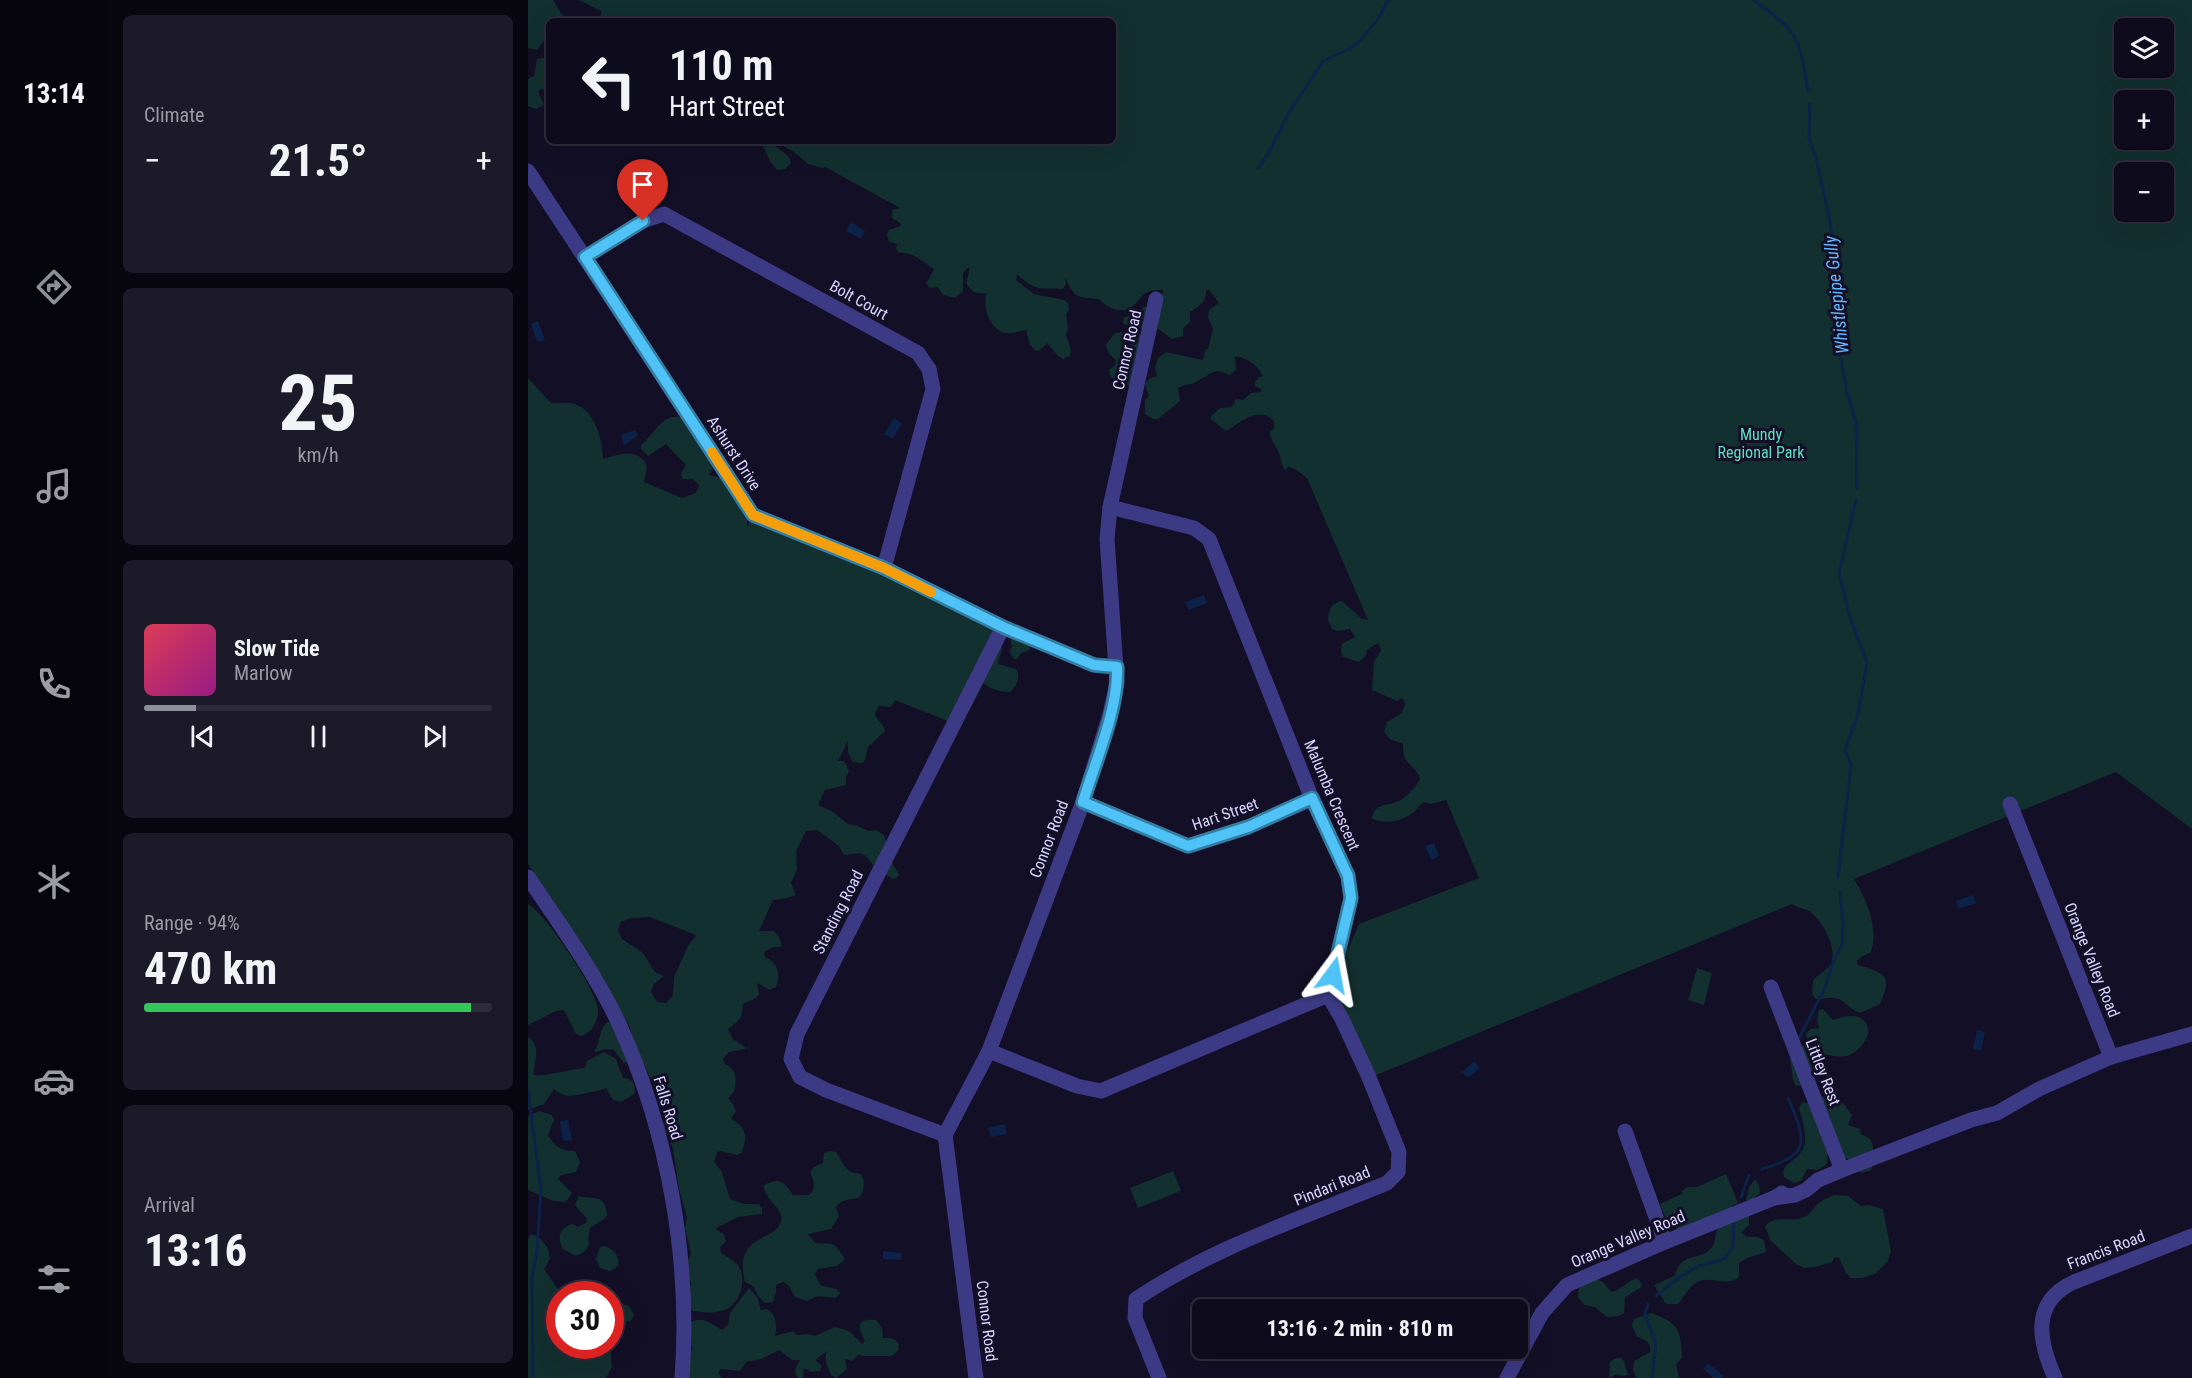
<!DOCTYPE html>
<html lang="en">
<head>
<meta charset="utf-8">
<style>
	body { margin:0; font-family:"Roboto Condensed",sans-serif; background:#1c1929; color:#f1f3f6; height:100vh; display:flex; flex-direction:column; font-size:22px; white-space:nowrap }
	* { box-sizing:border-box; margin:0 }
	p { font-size:20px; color:#9b9ba3 }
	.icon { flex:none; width:33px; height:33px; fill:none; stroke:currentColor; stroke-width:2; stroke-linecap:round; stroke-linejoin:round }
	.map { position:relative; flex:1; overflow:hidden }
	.side { display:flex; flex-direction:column; gap:15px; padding:15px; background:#08060f; width:420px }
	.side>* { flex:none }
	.top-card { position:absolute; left:18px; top:18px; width:570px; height:126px; border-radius:9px; box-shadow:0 6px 24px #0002,0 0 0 2px #2e2b3b; background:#0e0b1c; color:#f1f3f6; overflow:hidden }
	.fabs { position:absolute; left:1586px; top:18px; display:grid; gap:12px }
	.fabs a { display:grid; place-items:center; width:60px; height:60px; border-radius:9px; background:#0e0b1c; box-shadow:0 6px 24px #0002,0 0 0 2px #2e2b3b; font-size:30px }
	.speed { position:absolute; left:18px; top:1281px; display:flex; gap:12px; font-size:30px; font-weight:700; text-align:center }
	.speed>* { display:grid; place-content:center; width:78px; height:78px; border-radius:50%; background:#0e0b1c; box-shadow:0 6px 24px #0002,0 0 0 2px #2e2b3b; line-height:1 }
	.speed .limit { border:9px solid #d22; background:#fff; color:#111 }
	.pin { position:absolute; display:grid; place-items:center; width:51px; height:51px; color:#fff; margin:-62px -26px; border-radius:50% 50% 50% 0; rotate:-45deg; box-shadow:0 0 6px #0007 }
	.pin .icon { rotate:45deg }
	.me { position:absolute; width:66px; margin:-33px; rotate:13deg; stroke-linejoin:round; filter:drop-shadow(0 0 4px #0008) }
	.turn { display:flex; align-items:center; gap:21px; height:126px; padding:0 24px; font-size:27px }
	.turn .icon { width:78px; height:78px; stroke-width:2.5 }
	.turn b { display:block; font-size:42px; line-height:51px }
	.big { font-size:45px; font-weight:700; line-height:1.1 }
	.side .tile { flex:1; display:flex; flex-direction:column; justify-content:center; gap:9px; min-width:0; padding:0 21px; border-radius:9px; background:#1c1929 }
	.side .dial { align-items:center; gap:0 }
	.dial b { font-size:78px; line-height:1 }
	.song { display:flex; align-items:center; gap:18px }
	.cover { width:72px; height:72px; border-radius:9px; background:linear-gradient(135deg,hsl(350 70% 55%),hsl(310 70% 35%)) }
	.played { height:6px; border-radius:3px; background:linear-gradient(90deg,#8c9099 15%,#2e2b3b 15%) }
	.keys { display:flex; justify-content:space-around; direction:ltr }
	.heat { display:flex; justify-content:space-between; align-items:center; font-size:33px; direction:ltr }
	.charge { height:9px; border-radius:4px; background:linear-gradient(90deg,#34c759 94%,#2e2b3b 0) }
	.trip { position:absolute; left:664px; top:1299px; width:336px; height:60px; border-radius:9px; background:#0e0b1c; box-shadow:0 6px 24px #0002,0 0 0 2px #2e2b3b; font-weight:700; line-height:60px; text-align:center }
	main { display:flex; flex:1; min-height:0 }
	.tab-bar { display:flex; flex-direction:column; width:108px; justify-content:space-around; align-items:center; background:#06040b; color:#9b9ba3 }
	.tab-bar .icon { width:42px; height:42px }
	.tab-bar .active { color:#8c9099 }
	.tab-bar b { font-size:27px; color:#f1f3f6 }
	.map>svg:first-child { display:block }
	.green { fill:#12302f; fill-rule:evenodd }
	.water { fill:#0c2248 }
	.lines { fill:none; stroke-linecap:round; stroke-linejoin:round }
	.stream { stroke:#0c2248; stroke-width:3 }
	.minor { stroke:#3d3a85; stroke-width:15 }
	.route-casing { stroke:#337fa1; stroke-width:15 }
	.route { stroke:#4fc3f7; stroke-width:10 }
	.slow { stroke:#f59e0b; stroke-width:10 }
	.labels { text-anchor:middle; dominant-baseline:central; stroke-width:6; stroke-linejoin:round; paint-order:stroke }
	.street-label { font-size:16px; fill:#d9d4ff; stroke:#130f26 }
	.park-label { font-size:16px; fill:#5fe0c0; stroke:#130f26 }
	.water-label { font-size:18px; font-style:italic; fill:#62b6ff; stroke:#130f26 }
</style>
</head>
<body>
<main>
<nav class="tab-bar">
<b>13:14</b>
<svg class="icon active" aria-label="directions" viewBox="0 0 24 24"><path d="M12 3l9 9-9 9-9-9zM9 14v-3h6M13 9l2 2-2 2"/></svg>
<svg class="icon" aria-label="music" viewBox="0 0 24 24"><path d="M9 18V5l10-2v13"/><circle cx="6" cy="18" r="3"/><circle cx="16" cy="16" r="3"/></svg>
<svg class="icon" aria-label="phone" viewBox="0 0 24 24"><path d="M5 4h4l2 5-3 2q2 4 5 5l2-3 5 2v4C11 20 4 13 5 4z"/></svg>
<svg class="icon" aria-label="climate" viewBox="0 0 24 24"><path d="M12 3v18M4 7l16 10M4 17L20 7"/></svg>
<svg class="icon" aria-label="car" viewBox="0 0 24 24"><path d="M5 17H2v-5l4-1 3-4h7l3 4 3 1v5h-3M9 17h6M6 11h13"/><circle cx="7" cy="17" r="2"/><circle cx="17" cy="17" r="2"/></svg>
<svg class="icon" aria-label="filters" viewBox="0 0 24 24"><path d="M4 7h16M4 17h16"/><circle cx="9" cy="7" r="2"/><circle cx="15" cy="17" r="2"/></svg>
</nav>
<section class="side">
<div class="tile"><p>Climate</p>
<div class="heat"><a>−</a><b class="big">21.5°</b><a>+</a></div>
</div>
<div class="tile dial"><b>25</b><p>km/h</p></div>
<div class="tile">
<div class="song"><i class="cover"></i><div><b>Slow Tide</b><p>Marlow</p></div></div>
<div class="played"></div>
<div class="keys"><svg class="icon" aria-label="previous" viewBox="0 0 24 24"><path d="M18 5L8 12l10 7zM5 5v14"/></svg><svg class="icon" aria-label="pause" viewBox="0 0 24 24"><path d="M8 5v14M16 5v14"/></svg><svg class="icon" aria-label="next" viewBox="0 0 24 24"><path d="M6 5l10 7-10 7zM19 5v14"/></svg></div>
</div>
<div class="tile"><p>Range · 94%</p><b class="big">470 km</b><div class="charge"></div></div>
<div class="tile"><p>Arrival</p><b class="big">13:16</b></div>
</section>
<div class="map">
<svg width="1664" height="1378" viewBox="0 0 1664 1378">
	<rect width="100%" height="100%" fill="#130f26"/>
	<!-- green -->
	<g class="green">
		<path d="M0 0H25L36 18V21H21V34L9 50 0 48Z"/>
		<path d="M51 0H1664V829L1588 772 1326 879C1338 898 1351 929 1343 952L1333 957 1329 961 1330 965C1357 973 1365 975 1352 1004L1332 1013C1322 1010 1317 1000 1307 998 1301 997 1294 999 1288 999L1284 994 1285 981C1289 975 1298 971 1302 965 1311 949 1294 920 1281 911 1275 908 1269 908 1264 904L841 1078 800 995 831 924 951 878 918 800 903 804 896 802C891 805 890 808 886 812 873 822 859 824 844 819 845 803 860 806 871 801 879 797 888 787 892 779 887 763 874 766 875 744L862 739 856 732 859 722 873 714 877 704 874 698 869 701 844 690 846 662 853 650 850 643 839 650 838 655 831 662 815 657 813 651 814 644 827 637 822 629 810 631 804 629 800 620C800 610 804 602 814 601L834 619 840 620 779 478 767 469 760 467 757 470C753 464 754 462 752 456 750 446 743 444 742 432L746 428V421C730 405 713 423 698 431L683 419V416L692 408 704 407 708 399 715 400 723 393 733 392V389L727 386V382L731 377 735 376C730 365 721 360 709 356L707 357 708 370 702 375 691 371 685 372 664 384 657 385 650 388 652 401 630 419H625L617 414V400L621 396 617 384 621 379 629 376 627 368 630 358 638 352 675 360 677 350 680 349 685 329 680 317 681 310 691 303 681 290H678C679 301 671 307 662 312V322L655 328V336L644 339 629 328 635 290C628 290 622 290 616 294 612 297 610 302 606 305 595 316 579 308 571 299 546 297 548 298 537 278L538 284 535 289C512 288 508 292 489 274L488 280 506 294 536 300 540 303 541 310 538 314 540 329 538 335 543 350 542 356 535 359 530 356 519 343 512 350 508 351 502 345 498 330C491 331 485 334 478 333 461 330 455 307 458 293 448 295 443 291 438 283L442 268H439L435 274V291L427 298 415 295 410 287 402 288 398 284 406 269C395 262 384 251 371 253L368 249 369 244 361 242 359 234 361 230 373 226 372 223 364 218V210L372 208 297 167 294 168 280 164 266 152 248 142 245 143C250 151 262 153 263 163L257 169 249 170 242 161 233 141H585V21H73V11ZM1596 28H1635V68H1596ZM1596 100H1635V140H1596ZM1596 172H1635V212H1596Z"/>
		<path d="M14 58 21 60V92L14 89 10 91 16 105 8 109 0 106V79L6 76 9 59Z"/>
		<path d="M621 306 618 329 610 327 604 322 598 325 595 323 596 317C613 315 604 315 616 307Z"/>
		<path d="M602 329H605L612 334 614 339 603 388C595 381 583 385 581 370L587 365 588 360 581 354 578 345 587 333 599 332Z"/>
		<path d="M0 378 23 403C29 404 36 402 42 403 67 407 74 438 75 459 90 455 111 446 119 467L116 482 154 498 168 493 171 485 165 479H154L153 473 158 465 138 444 120 456 113 449V445C127 433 135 411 155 418L187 463 181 475 194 478 219 515V525L220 526 225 515 475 627 425 723 367 700 363 707 351 706 347 713C348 721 356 723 357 731L340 747 337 760 334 763 325 762 320 753V741L310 761H316L321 771 318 777V785L297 790 290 805 305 812 320 824 330 826 340 831 348 830 356 835 365 865 371 874 370 877 365 879 346 866 338 856 332 853 316 855 311 846 289 830 278 831 268 851 269 870 263 883 268 895 260 898 245 900 231 931H246L251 937 254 947H245L236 952 237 957C250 962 253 975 248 987L242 990 229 983 231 994 228 998 215 1004C214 1019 211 1021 200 1029L205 1039 217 1047V1049L201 1052 195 1059 197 1064C209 1069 209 1081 206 1092L200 1098 205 1104 208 1111 203 1119C219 1127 220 1138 213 1153L209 1155 192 1151 189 1153 186 1162 194 1172 202 1199 216 1204H231L234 1209V1214L210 1217 188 1228 189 1230 196 1234 198 1241 192 1247 193 1253C199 1257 205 1260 209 1264 219 1275 214 1299 202 1307 193 1314 177 1313 165 1311L161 1305 163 1282 160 1276 159 1265 163 1254 162 1248 157 1229 159 1217 151 1189 145 1149 135 1125V1105L105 1041 102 1027 0 864ZM122 917 168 935 160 946 146 977 145 995 138 1003 129 1002 123 992 126 984 136 976 127 972 115 953 94 939 90 930 93 922 103 918Z"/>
		<path d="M482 637 501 646 502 650 493 653 489 659H486L481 651 484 647Z"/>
		<path d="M471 644 474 649 470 664 488 669C493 677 489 686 482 692 473 692 460 689 455 682Z"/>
		<path d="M0 904C17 913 68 989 70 1009 71 1017 67 1025 62 1031L54 1036 48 1034 36 1010 28 1011 0 1025Z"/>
		<path d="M1169 968 1184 973 1176 1005 1160 1000Z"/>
		<path d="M1295 1009 1305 1020C1316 1016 1333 1012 1339 1025 1345 1036 1328 1055 1318 1056 1304 1059 1295 1049 1282 1059L1287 1069 1285 1075 1277 1085 1268 1086 1265 1080 1262 1059 1270 1046H1278L1280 1043 1278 1033 1283 1029 1291 1028 1289 1020 1291 1010Z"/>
		<path d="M79 1022H83L99 1061 96 1063 85 1049 80 1050 77 1049 68 1052 66 1051C74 1041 69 1033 79 1022Z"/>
		<path d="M0 1037C15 1048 5 1061 6 1075 17 1077 42 1069 57 1068L59 1061 76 1052 88 1059 95 1078C105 1079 108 1083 106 1094L93 1102 85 1100 78 1088C69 1092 62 1092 54 1094 41 1096 37 1098 26 1089L16 1104 0 1110Z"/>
		<path d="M1294 1096 1315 1103 1324 1115 1320 1125 1332 1129 1333 1134C1336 1136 1340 1137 1342 1139 1347 1144 1346 1165 1343 1170L1333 1173 1326 1169 1319 1158H1316L1291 1099Z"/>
		<path d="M1274 1102 1280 1103 1283 1107 1300 1148 1299 1164 1289 1170 1279 1169 1273 1181 1266 1183 1256 1177C1251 1162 1274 1162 1277 1142 1278 1131 1274 1119 1271 1108Z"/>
		<path d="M11 1111 24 1115 26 1120 20 1135C27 1147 33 1151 47 1151L52 1162 48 1172 33 1175 30 1179 44 1193 38 1202 25 1201 0 1190V1116Z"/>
		<path d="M301 1151 308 1152C314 1160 318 1175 331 1173 338 1178 337 1191 331 1198 322 1199 314 1199 308 1207L311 1216 303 1229 280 1234 287 1243C306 1245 304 1239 317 1259L309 1266 290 1269 287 1274 292 1285 308 1289 312 1293 308 1298 290 1296 279 1301 267 1297 261 1286 255 1282 248 1285V1292L245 1302 237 1303 231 1297 225 1286 217 1282C205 1232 248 1243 253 1221 257 1209 235 1199 236 1185 252 1177 256 1181 265 1195H281C289 1188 286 1181 282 1172L286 1167 295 1163 296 1153Z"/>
		<path d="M645 1171 653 1191 610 1208 602 1188Z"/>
		<path d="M1198 1174 1210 1203 1204 1206 1203 1211 1152 1230 1141 1226 1132 1204 1154 1194V1191L1160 1187H1169Z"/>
		<path d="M1227 1179 1231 1185 1232 1193 1225 1199 1218 1201 1221 1187Z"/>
		<path d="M1306 1195 1320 1196 1333 1206 1341 1205 1355 1209 1363 1251 1360 1261 1347 1274 1334 1278H1323L1318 1273 1311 1258 1307 1257 1304 1262 1291 1266 1276 1268 1268 1264 1243 1241 1237 1227C1246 1213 1264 1224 1278 1216 1283 1213 1287 1205 1292 1202 1296 1199 1301 1197 1306 1195Z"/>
		<path d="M51 1196C66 1200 77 1193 79 1215L76 1219 62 1228C57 1244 68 1247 48 1256L35 1249C29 1236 31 1229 44 1224L50 1227 58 1223 59 1219 47 1205Z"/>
		<path d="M1221 1215V1225L1213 1233 1219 1237H1229L1236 1240 1238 1252 1219 1258 1211 1263V1277C1198 1288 1183 1275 1169 1282 1161 1287 1156 1297 1150 1304H1138L1126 1285 1146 1276C1148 1272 1150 1266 1153 1263 1162 1254 1175 1259 1184 1247 1188 1242 1187 1234 1190 1228Z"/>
		<path d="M3 1234C15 1238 21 1247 22 1259L16 1269 33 1294 32 1346H82L84 1367 78 1378H0V1239Z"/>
		<path d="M77 1246C86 1250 92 1255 90 1266L82 1271 72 1268 68 1259 72 1247Z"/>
		<path d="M1109 1278 1114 1284 1112 1288 1097 1297 1096 1313 1091 1316 1079 1317 1067 1307 1056 1305 1050 1297 1051 1287 1068 1279 1075 1282 1083 1292C1093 1290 1099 1281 1109 1278Z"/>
		<path d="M221 1288 229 1297 233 1310 239 1309C249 1315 249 1326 247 1336L265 1331 269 1335 280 1334 287 1336 307 1327 321 1331 334 1344 337 1341C329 1327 328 1318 348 1320L354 1328 355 1338C363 1338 367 1338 371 1344L370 1351 363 1356H335L331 1354 324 1361 317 1359 319 1369 308 1378 303 1375C299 1366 296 1360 299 1351L287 1360 294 1366 292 1371 283 1372 276 1368 275 1378H270C265 1373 268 1366 272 1360H264L251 1350 233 1359 218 1362 212 1371 193 1369 190 1373 194 1378H159L161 1357 164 1350 161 1323C175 1315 182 1323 194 1330L200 1325 202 1313Z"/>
		<path d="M91 1304 101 1306 106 1315 103 1321 94 1322 95 1329 89 1334H84L83 1336V1313Z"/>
		<path d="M1123 1313C1151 1323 1153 1330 1154 1358L1148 1364 1151 1378H1108L1105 1369 1106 1361 1122 1352C1124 1343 1117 1339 1109 1337L1104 1325 1106 1319Z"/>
		<path d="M1088 1358H1093L1096 1361 1100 1375 1094 1376 1089 1374 1081 1378 1082 1362Z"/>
	</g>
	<!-- water -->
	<g class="water">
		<path d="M323 222 337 231 333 239 318 231Z"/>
		<path d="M10 321 17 340 9 342 3 324Z"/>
		<path d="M366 418 374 423 365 439 356 434Z"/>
		<path d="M107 430 110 436 96 445 93 435Z"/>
		<path d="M676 595 679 603 661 610 657 602Z"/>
		<path d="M906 843 911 856 903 860 897 846Z"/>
		<path d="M1445 895 1448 903 1431 909 1428 901Z"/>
		<path d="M1449 1030 1457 1032 1453 1051 1445 1049Z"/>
		<path d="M946 1061 952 1068 940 1078 934 1072Z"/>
		<path d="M40 1120 44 1140 35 1141 32 1121Z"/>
		<path d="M477 1124 479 1134 463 1137 460 1128Z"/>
		<path d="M355 1251 374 1253 373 1260 355 1259Z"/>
		<path d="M1180 1363 1196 1376 1194 1378H1186L1175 1369Z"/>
	</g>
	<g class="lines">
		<!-- stream -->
		<g class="stream">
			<path d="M1226 0C1237 9 1250 17 1260 28 1275 44 1276 71 1280 91"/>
			<path d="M1282 104 1281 138 1289 162 1301 216 1308 261 1306 315 1309 340 1319 392 1328 423 1329 488"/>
			<path d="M730 168 740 154 762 111 795 61 819 50 830 43 849 21 860 0"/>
			<path d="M1310 877 1323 764 1317 751 1330 714 1339 663 1322 617 1311 573 1328 500"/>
			<path d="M1271 1038 1297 988 1305 962 1314 944 1315 923 1312 891"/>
			<path d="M0 1090 13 1189 9 1251 4 1277 5 1378"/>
			<path d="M1234 1169C1283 1155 1279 1141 1260 1098"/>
			<path d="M1213 1197 1221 1175"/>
			<path d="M1128 1296 1153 1276 1171 1266 1196 1259 1205 1247 1206 1220"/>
			<path d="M1120 1304 1117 1314 1128 1344 1124 1378"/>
		</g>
		<!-- minor -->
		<g class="minor">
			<path d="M0 171 225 515 356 568 475 627 566 665 589 667"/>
			<path d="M57 257 115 221 136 214 390 353 401 369 405 389 356 568"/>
			<path d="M555 802 660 846 720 827 784 799"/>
			<path d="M1482 804 1583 1057"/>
			<path d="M0 877C32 925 67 972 91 1024 140 1130 163 1262 154 1378"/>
			<path d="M1243 987 1314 1170"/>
			<path d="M461 1051 549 1086 573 1091 800 995 823 898 820 876 784 799 681 539 666 528 582 507"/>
			<path d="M1097 1131 1137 1242"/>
			<path d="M417 1135 298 1090 272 1077 263 1059 269 1034 475 627"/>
			<path d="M1246 1198 1267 1195 1278 1190 1290 1180 1314 1170 1443 1120 1469 1113 1511 1089 1583 1057 1664 1034"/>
			<path d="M448 1378 417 1135 461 1051 555 802 582 714 589 683 579 539 582 507 628 299"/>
			<path d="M631 1378 607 1318 608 1299C684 1248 774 1218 859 1183L870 1172 871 1152 840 1075 814 1019 800 995"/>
			<path d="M979 1378 1014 1313 1039 1285 1137 1242 1246 1198 1254 1193"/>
			<path d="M1527 1378C1511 1342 1502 1302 1546 1282L1664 1236"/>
		</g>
	</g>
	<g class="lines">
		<!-- route casing -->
		<g class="route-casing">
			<path id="route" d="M115 221 57 257 225 515 356 568 475 627 566 665 589 667C591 708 567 762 555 802L660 846 720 827 784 798 820 876 823 898 805 975"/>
		</g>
		<!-- route -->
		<use href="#route" class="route"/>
		<!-- slow -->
		<path class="slow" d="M184 452 225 515 356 568 403 592"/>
	</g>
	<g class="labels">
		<!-- street labels -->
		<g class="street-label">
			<text transform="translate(331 300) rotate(29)">Bolt Court</text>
			<text transform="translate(599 350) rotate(-77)">Connor Road</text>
			<text transform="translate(206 453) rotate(57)">Ashurst Drive</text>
			<text transform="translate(804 795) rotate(67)">Malumba Crescent</text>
			<text transform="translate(697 814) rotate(-19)">Hart Street</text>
			<text transform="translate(521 839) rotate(-69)">Connor Road</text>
			<text transform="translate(310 912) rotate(-63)">Standing Road</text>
			<text transform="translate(1564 960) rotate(68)">Orange Valley Road</text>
			<text transform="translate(1295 1072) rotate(69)">Littley Rest</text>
			<text transform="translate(140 1108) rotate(73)">Falls Road</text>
			<text transform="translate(804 1186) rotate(-22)">Pindari Road</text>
			<text transform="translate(1100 1239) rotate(-23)">Orange Valley Road</text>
			<text transform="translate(1578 1250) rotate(-21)">Francis Road</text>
			<text transform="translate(459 1321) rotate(83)">Connor Road</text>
		</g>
		<!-- park labels -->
		<g class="park-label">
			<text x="1233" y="434">Mundy<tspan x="1233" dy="18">Regional Park</tspan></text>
		</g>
		<!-- water labels -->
		<g class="water-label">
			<text transform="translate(1308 295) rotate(-96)">Whistlepipe Gully</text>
		</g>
	</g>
</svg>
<div class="fabs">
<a><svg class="icon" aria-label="layers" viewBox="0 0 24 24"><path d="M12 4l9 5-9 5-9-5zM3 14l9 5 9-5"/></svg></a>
<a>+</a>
<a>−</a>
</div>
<div class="speed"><div class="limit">30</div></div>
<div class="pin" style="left:115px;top:221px;background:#d93025"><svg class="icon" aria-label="arrive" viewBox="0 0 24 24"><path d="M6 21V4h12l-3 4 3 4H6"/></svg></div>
<svg class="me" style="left:805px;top:975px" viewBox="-20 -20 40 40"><path d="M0-17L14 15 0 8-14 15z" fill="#4fc3f7" stroke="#fff" stroke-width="4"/></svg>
<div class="trip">13:16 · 2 min · 810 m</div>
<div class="top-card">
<div class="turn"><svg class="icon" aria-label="left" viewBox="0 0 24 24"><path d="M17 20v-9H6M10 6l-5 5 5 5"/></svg><div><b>110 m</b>Hart Street</div></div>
</div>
</div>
</main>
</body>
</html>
